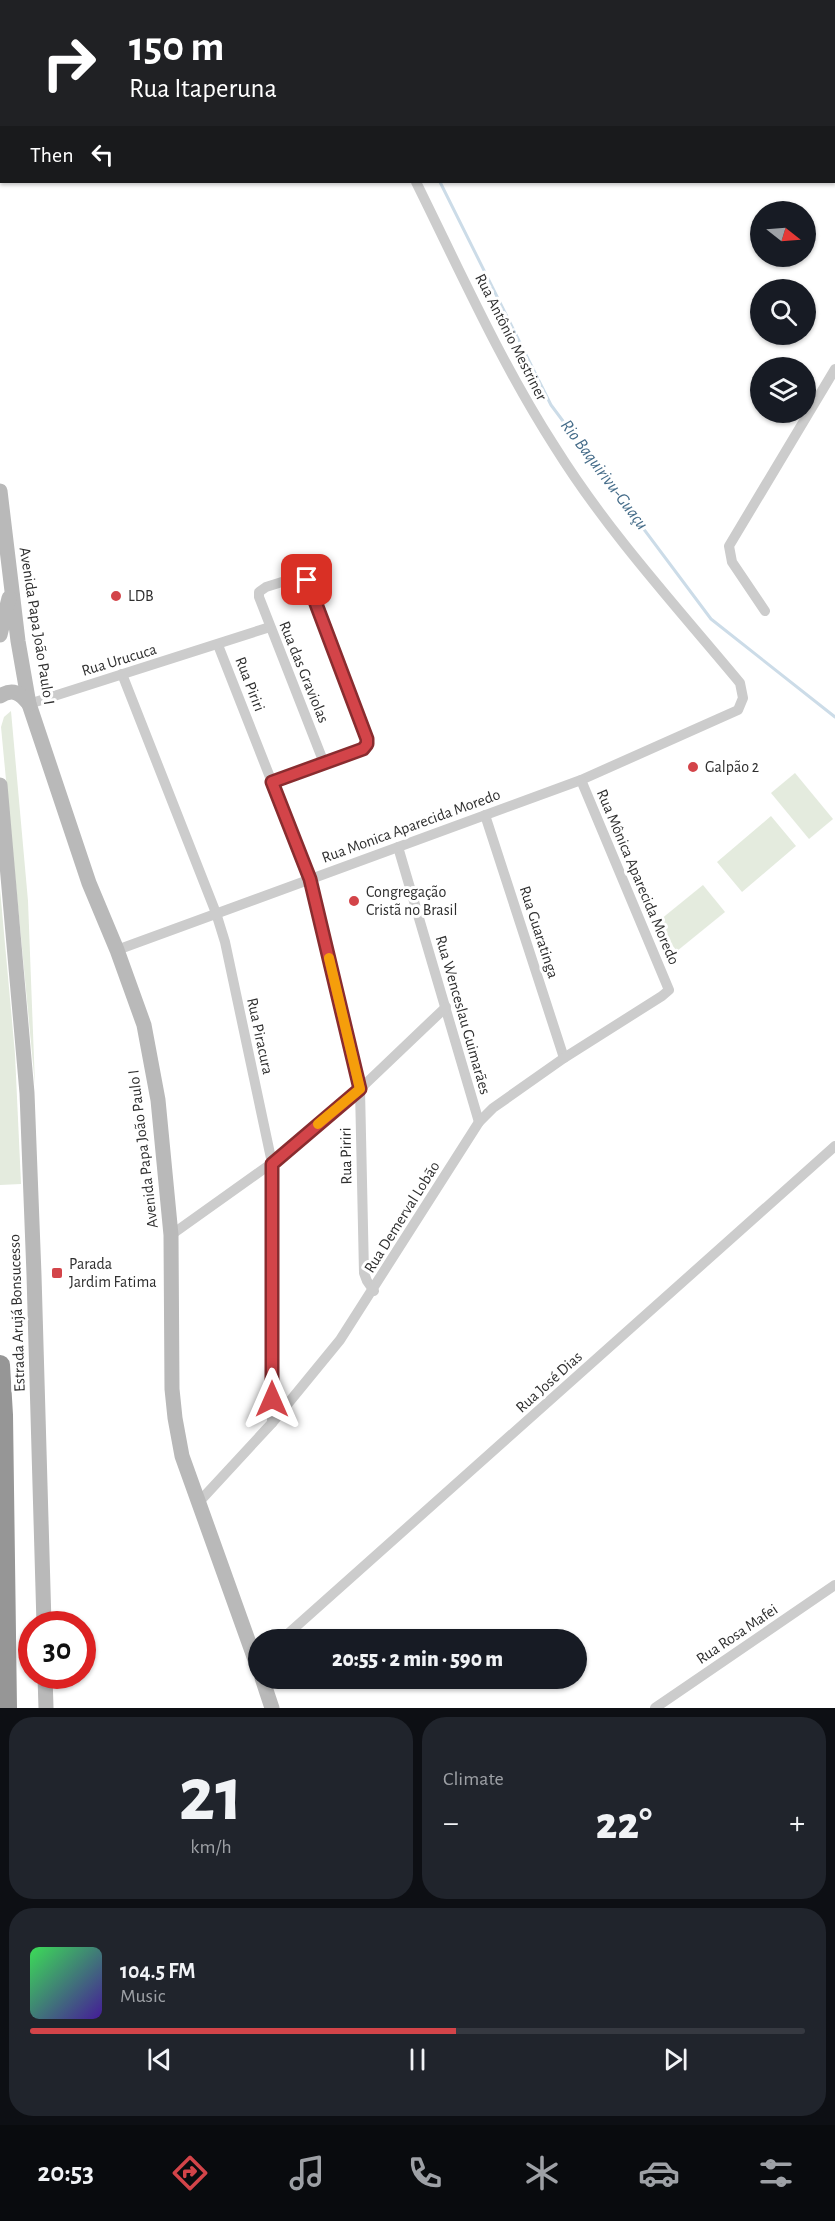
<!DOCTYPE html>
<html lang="en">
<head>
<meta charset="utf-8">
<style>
	body { margin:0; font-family:"Alegreya Sans",sans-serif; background:#20242c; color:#f1f3f6; height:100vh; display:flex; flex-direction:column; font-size:22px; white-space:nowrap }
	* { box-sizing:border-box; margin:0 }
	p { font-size:20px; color:#9ea1a6 }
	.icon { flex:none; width:33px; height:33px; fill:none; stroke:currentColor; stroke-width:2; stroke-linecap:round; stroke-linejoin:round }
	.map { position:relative; height:1708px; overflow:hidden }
	.side { display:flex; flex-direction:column; gap:9px; padding:9px; background:#0d0f14; flex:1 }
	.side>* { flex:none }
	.top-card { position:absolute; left:0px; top:0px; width:836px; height:183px; box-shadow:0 2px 4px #0004; background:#202124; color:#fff; overflow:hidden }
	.needle { width:39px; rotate:107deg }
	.fabs { position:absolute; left:750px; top:201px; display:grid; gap:12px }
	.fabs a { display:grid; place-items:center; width:66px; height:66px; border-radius:50%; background:#171b24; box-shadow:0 2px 4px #0004; font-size:30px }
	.speed { position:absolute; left:18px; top:1611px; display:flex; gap:12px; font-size:30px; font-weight:700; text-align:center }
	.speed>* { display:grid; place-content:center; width:78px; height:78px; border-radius:50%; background:#171b24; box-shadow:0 2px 4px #0004; line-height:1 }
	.speed .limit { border:9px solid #d22; background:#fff; color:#111 }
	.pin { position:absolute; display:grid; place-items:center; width:51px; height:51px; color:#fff; margin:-26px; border-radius:12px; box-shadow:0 3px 9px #0006 }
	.me { position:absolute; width:66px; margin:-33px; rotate:0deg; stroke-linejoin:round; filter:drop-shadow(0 0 4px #0008) }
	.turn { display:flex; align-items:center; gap:21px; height:126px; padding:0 30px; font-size:27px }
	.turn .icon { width:78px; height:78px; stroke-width:2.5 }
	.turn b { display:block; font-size:42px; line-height:51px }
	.then { display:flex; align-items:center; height:57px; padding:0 30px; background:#0003; gap:12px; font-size:22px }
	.big { font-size:45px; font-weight:800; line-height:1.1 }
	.side .card { flex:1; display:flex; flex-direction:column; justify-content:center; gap:9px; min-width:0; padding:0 21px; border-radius:24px; background:#20242c }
	.side .dial { align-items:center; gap:0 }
	.dial b { font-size:78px; line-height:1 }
	.song { display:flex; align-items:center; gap:18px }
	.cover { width:72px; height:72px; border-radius:9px; background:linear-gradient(135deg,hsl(130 70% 55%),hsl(260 70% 35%)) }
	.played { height:6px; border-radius:3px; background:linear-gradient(90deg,#d34449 55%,#363941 55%) }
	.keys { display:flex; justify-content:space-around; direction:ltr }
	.heat { display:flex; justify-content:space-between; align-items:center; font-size:33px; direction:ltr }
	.side .tiles { flex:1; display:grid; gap:9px; grid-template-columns:1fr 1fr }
	.card:last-child { grid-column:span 2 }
	.trip { position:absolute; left:248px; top:1629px; width:339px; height:60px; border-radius:30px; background:#171b24; box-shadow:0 2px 4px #0004; font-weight:800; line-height:60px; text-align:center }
	.dock { display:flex; height:96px; justify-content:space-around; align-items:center; background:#090b0e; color:#9ea1a6 }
	.dock .icon { width:42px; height:42px }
	.dock .selected { color:#d34449 }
	.dock b { font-size:27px; color:#f1f3f6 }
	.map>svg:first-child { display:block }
	.green { fill:#e4ebde }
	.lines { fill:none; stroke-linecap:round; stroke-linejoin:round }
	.stream { stroke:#ccdce8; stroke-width:3 }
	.street { stroke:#ccc; stroke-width:10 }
	.secondary { stroke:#b9b9b9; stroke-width:15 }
	.highway { stroke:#969696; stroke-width:20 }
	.route-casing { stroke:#892c2f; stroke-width:15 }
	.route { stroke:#d34449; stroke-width:10 }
	.slow { stroke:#f59e0b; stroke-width:10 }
	.poi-dot { fill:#d34449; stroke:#fff; stroke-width:2 }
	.labels { text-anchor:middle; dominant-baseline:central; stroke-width:6; stroke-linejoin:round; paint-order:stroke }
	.street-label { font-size:16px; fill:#2f2f2f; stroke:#fff }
	.poi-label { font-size:16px; fill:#2f2f2f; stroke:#fff; text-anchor:start }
	.water-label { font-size:18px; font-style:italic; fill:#456c89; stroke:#fff }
</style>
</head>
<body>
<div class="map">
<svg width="835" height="1708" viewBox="0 0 835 1708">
	<rect width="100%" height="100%" fill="#fff"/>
	<!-- green -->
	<g class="green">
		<path d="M11 711 28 901 35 1085 1 727 4 717Z"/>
		<path d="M795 773 833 819 809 839 771 793Z"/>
		<path d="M771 816 796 846 742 892 717 862Z"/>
		<path d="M703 885 725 912 677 951 655 924Z"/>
		<path d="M0 889 15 1054 21 1184 0 1185Z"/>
	</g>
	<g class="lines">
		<!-- stream -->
		<g class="stream">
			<path d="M357 0V2"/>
			<path d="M440 182 551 405 711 619 835 717"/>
		</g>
		<!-- street -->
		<g class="street">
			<path d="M335 0V2"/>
			<path d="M505 0 510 2"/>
			<path d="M790 0 796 2"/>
			<path d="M680 2 687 0"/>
			<path d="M834 11H835"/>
			<path d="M834 135 835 131"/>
			<path d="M765 611 732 562 729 546 835 369"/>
			<path d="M218 645 310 879 360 1089 364 1273 367 1281 374 1291"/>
			<path d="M122 674 216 913 225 942 272 1163V1423"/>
			<path d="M29 704 270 627"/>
			<path d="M272 782 363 749 367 744V739L307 580 301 576 266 587 259 592V597L324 763"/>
			<path d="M485 815 564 1058"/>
			<path d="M398 847 479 1122"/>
			<path d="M117 950 581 780 738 710 743 698 740 683C676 606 608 532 555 447 501 363 460 271 416 182"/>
			<path d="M171 1235 272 1163 360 1089 446 1007"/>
			<path d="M199 1502 272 1423 340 1340 479 1122 493 1108 564 1058 662 996 669 990 581 780"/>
			<path d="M281 1640 835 1146"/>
			<path d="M655 1708 835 1585"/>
		</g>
		<!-- secondary -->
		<g class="secondary">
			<path d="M386 0 387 2"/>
			<path d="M834 149H835"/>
			<path d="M0 491 18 641 29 704 89 883 117 950 144 1025 158 1100 171 1235 172 1389 175 1418 182 1456 258 1668"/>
			<path d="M0 635 9 598"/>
			<path d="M0 696C13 688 20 693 29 704"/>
			<path d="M0 785 27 1093 34 1275 44 1624"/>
			<path d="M45 1676 46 1708"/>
			<path d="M262 1678 272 1708"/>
		</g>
		<!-- highway -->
		<path class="highway" d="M0 1365 3 1415 7 1708"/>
	</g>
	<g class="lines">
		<!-- route casing -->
		<g class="route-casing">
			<path id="route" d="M272 1399V1164L360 1089 310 879 272 782 363 749 367 744V739L307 580"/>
		</g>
		<!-- route -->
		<use href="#route" class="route"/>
		<!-- slow -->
		<path class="slow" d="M318 1124 360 1089 329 958"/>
	</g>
	<!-- markers -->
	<g class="poi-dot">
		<circle cx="116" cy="596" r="6"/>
		<circle cx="693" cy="767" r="6"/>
		<circle cx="354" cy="901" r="6"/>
		<rect x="51" y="1267" width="12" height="12" rx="3"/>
	</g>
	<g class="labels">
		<!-- street labels -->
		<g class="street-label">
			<text transform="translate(511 337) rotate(63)">Rua Antônio Mestriner</text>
			<text transform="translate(37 626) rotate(81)">Avenida Papa João Paulo I</text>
			<text transform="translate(119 660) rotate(-17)">Rua Urucuca</text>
			<text transform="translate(304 672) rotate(68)">Rua das Graviolas</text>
			<text transform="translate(250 684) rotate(69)">Rua Piriri</text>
			<text transform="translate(411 826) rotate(-20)">Rua Monica Aparecida Moredo</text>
			<text transform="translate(638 877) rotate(67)">Rua Mônica Aparecida Moredo</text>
			<text transform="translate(539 932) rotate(72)">Rua Guaratinga</text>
			<text transform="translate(463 1015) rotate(74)">Rua Wenceslau Guimarães</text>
			<text transform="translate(260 1036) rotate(78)">Rua Piracura</text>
			<text transform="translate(143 1149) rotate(-97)">Avenida Papa João Paulo I</text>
			<text transform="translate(346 1156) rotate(-91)">Rua Piriri</text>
			<text transform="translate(402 1217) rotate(-58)">Rua Demerval Lobão</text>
			<text transform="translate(17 1313) rotate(-92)">Estrada Arujá Bonsucesso</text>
			<text transform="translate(549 1382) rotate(-42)">Rua José Dias</text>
			<text transform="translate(737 1634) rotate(-34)">Rua Rosa Mafei</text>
		</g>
		<!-- poi labels -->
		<g class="poi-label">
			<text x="128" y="596">LDB</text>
			<text x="705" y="767">Galpão 2</text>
			<text x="366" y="892">Congregação<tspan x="366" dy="18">Cristã no Brasil</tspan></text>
			<text x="69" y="1264">Parada<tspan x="69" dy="18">Jardim Fatima</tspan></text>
		</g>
		<!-- water labels -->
		<g class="water-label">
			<text transform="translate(604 475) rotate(53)">Rio Baquirivu-Guaçu</text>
		</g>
	</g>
</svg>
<div class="fabs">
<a><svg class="needle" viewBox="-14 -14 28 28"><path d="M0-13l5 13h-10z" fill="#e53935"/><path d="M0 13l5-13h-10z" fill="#9ea1a6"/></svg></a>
<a><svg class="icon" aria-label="search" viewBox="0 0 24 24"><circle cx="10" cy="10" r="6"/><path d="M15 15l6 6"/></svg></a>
<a><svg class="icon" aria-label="layers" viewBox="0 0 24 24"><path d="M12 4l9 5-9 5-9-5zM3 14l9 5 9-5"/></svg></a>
</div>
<div class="speed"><div class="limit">30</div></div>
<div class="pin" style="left:307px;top:580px;background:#d93025"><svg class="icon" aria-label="arrive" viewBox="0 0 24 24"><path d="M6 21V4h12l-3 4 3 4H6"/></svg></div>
<svg class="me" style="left:272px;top:1399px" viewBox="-20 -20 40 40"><path d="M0-17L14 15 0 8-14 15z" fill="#d34449" stroke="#fff" stroke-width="4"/></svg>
<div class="trip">20:55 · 2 min · 590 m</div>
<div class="top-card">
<div class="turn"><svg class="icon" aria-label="right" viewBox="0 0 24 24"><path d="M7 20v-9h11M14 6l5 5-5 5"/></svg><div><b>150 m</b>Rua Itaperuna</div></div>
<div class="then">Then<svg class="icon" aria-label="left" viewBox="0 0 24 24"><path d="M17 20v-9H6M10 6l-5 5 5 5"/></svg></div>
</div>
</div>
<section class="side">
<div class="tiles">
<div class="card dial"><b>21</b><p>km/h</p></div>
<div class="card"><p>Climate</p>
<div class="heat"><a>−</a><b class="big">22°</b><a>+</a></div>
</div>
<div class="card">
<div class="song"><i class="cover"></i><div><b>104.5 FM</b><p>Music</p></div></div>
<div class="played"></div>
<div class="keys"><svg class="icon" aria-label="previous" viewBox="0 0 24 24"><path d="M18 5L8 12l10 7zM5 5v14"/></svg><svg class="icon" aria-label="pause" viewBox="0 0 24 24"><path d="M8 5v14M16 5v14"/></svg><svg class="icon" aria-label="next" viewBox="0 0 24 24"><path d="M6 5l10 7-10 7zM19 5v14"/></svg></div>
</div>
</div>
</section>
<nav class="dock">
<b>20:53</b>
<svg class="icon selected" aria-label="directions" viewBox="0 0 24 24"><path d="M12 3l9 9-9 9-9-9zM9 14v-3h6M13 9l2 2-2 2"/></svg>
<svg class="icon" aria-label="music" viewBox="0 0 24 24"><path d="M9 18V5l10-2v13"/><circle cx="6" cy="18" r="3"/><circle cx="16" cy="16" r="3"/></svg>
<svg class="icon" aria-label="phone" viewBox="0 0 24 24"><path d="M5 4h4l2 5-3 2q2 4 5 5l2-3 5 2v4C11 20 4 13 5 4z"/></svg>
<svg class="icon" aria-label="climate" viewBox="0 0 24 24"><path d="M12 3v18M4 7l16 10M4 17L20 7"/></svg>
<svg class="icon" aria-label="car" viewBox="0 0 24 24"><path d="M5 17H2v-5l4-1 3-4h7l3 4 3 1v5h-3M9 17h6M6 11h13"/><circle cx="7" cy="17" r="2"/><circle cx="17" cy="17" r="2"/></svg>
<svg class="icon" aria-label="filters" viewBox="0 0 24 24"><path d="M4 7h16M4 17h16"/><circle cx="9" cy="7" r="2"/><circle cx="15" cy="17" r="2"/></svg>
</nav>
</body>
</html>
